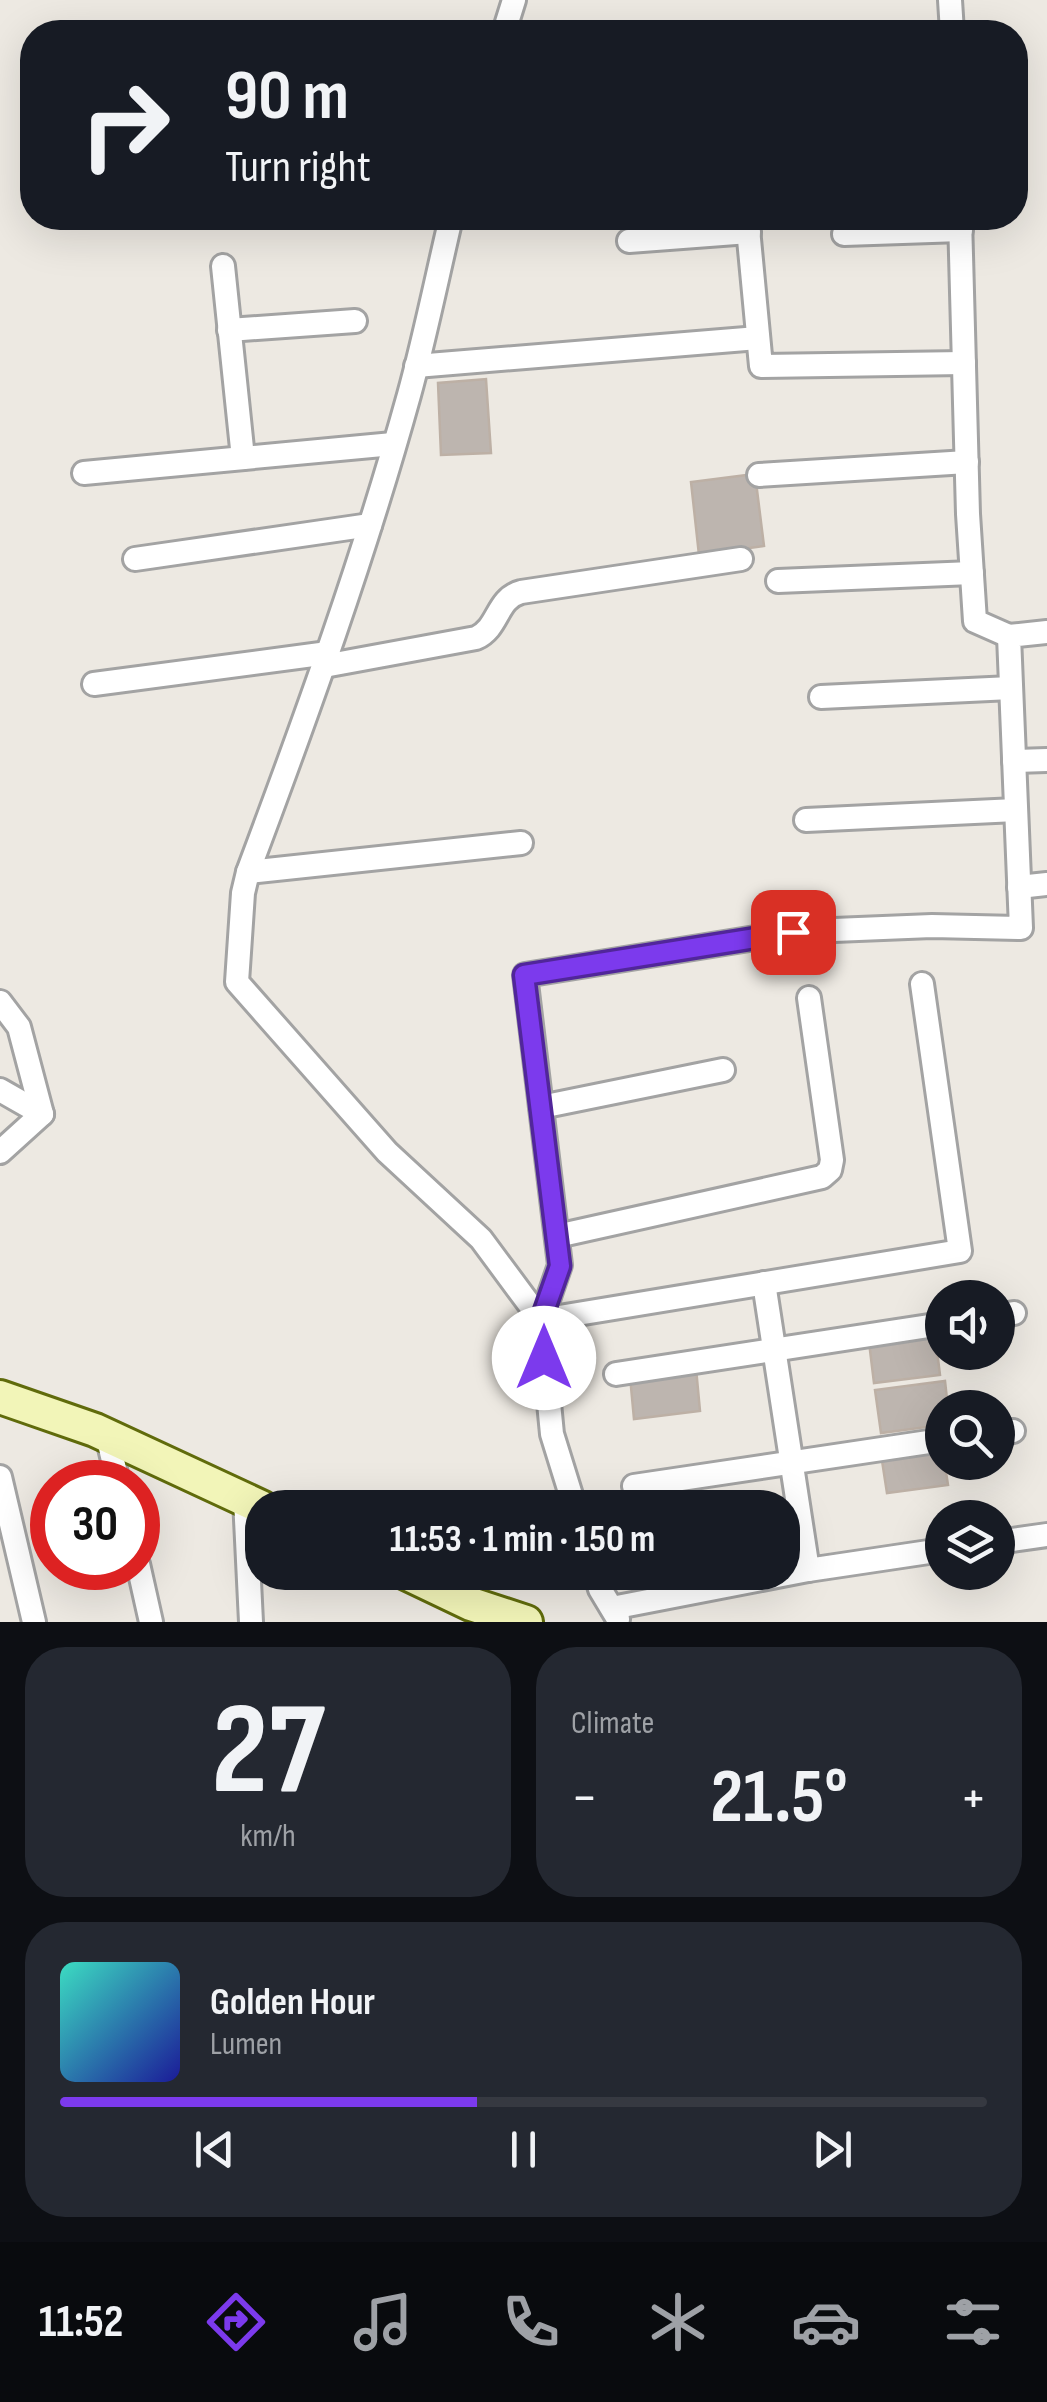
<!DOCTYPE html>
<html lang="en">
<head>
<meta charset="utf-8">
<style>
	body { margin:0; font-family:"Sofia Sans Condensed",sans-serif; background:#242831; color:#f1f3f6; height:100vh; display:flex; flex-direction:column; font-size:38px; white-space:nowrap }
	* { box-sizing:border-box; margin:0 }
	p { font-size:32px; color:#9ea1a6 }
	.icon { flex:none; width:55px; height:55px; fill:none; stroke:currentColor; stroke-width:2; stroke-linecap:round; stroke-linejoin:round }
	.map { position:relative; height:1622px; overflow:hidden }
	.sheet { display:flex; flex-direction:column; gap:25px; padding:25px; background:#0d0f14; flex:1 }
	.sheet>* { flex:none }
	.hud { position:absolute; left:20px; top:20px; width:1008px; height:210px; border-radius:40px; box-shadow:0 10px 40px #0002; background:#171b24; color:#f1f3f6; overflow:hidden }
	.tools { position:absolute; left:925px; top:1280px; display:grid; gap:20px }
	.tools a { display:grid; place-items:center; width:90px; height:90px; border-radius:50%; background:#171b24; box-shadow:0 10px 40px #0002; font-size:50px }
	.speed { position:absolute; left:30px; top:1460px; display:flex; gap:20px; font-size:50px; font-weight:700; text-align:center }
	.speed>* { display:grid; place-content:center; width:130px; height:130px; border-radius:50%; background:#171b24; box-shadow:0 10px 40px #0002; line-height:1 }
	.speed .limit { border:15px solid #d22; background:#fff; color:#111 }
	.pin { position:absolute; display:grid; place-items:center; width:85px; height:85px; color:#fff; margin:-42px; border-radius:20px; box-shadow:0 5px 15px #0006 }
	.me { position:absolute; width:110px; margin:-55px; rotate:0deg; stroke-linejoin:round; filter:drop-shadow(0 0 8px #0008) }
	.turn { display:flex; align-items:center; gap:35px; height:210px; padding:0 40px; font-size:45px }
	.turn .icon { width:130px; height:130px; stroke-width:2.5 }
	.turn b { display:block; font-size:70px; line-height:85px }
	.big { font-size:75px; font-weight:700; line-height:1.1 }
	.sheet .widget { flex:1; display:flex; flex-direction:column; justify-content:center; gap:15px; min-width:0; padding:0 35px; border-radius:40px; background:#242831 }
	.sheet .dial { align-items:center; gap:0 }
	.dial b { font-size:130px; line-height:1 }
	.song { display:flex; align-items:center; gap:30px }
	.cover { width:120px; height:120px; border-radius:15px; background:linear-gradient(135deg,hsl(170 70% 55%),hsl(240 70% 35%)) }
	.played { height:10px; border-radius:5px; background:linear-gradient(90deg,#7c3aed 45%,#363941 45%) }
	.keys { display:flex; justify-content:space-around; direction:ltr }
	.heat { display:flex; justify-content:space-between; align-items:center; font-size:55px; direction:ltr }
	.sheet .tiles { flex:1; display:grid; gap:25px; grid-template-columns:1fr 1fr }
	.widget:last-child { grid-column:span 2 }
	.trip { position:absolute; left:245px; top:1490px; width:555px; height:100px; border-radius:40px; background:#171b24; box-shadow:0 10px 40px #0002; font-weight:700; line-height:100px; text-align:center }
	.menu { display:flex; height:160px; justify-content:space-around; align-items:center; background:#090b0e; color:#9ea1a6 }
	.menu .icon { width:70px; height:70px }
	.menu .current { color:#7c3aed }
	.menu b { font-size:45px; color:#f1f3f6 }
	.map>svg:first-child { display:block }
	.building { fill:#bdb5af; stroke:#bdb0a5; stroke-width:2.5 }
	.lines { fill:none; stroke-linecap:round; stroke-linejoin:round }
	.street-casing { stroke:#a3a3a3; stroke-width:28 }
	.secondary-casing { stroke:#606b0b; stroke-width:38 }
	.street { stroke:#fff; stroke-width:22 }
	.secondary { stroke:#f2f5b8; stroke-width:32 }
	.route-casing { stroke:#51269a; stroke-width:25 }
	.route { stroke:#7c3aed; stroke-width:18 }
</style>
</head>
<body>
<div class="map">
<svg width="1047" height="1622" viewBox="0 0 1047 1622">
	<rect width="100%" height="100%" fill="#ede9e2"/>
	<!-- building -->
	<g class="building">
		<path d="M486 379 491 453 441 455 438 383Z"/>
		<path d="M755 474 764 546 699 555 691 482Z"/>
		<path d="M935 1334 940 1375 874 1383 869 1342Z"/>
		<path d="M696 1368 700 1411 634 1419 630 1376Z"/>
		<path d="M945 1381 948 1408H942V1425L881 1433 875 1390Z"/>
		<path d="M942 1446 948 1485 887 1493 881 1454Z"/>
	</g>
	<g class="lines">
		<!-- street casing -->
		<g class="street-casing">
			<g id="street">
				<path d="M950 0 952 32"/>
				<path d="M504 32 514 0"/>
				<path d="M451 218C437 277 425 337 409 395 364 557 307 715 248 872L243 893 237 982 387 1152 481 1239 541 1320"/>
				<path d="M747 218 761 366 964 363"/>
				<path d="M960 218 968 514 975 621 1009 636"/>
				<path d="M844 234 961 230"/>
				<path d="M629 241 749 232"/>
				<path d="M223 266 243 458"/>
				<path d="M229 330 355 321"/>
				<path d="M416 366 758 338"/>
				<path d="M84 473 393 444"/>
				<path d="M759 475 967 462"/>
				<path d="M135 559 370 525"/>
				<path d="M778 581 972 573"/>
				<path d="M324 666 476 638C499 628 496 599 521 592L741 559"/>
				<path d="M94 684 328 653"/>
				<path d="M821 697 1011 688"/>
				<path d="M1014 761 1047 760"/>
				<path d="M806 820 1016 810"/>
				<path d="M248 872 521 843"/>
				<path d="M1019 887 1047 884"/>
				<path d="M834 930 932 926 1021 928 1009 636 1047 632"/>
				<path d="M0 1002 19 1027 42 1114 0 1152"/>
				<path d="M0 1090 42 1114"/>
				<path d="M541 1107 723 1070"/>
				<path d="M557 1236 822 1177 830 1170 832 1160 809 998"/>
				<path d="M764 1283 808 1570 942 1550"/>
				<path d="M998 1316 1014 1313"/>
				<path d="M541 1320 960 1251 922 984"/>
				<path d="M616 1374 942 1324"/>
				<path d="M998 1433 1013 1431"/>
				<path d="M107 1435 118 1482"/>
				<path d="M0 1477 34 1622"/>
				<path d="M634 1486 942 1440"/>
				<path d="M245 1499 251 1622"/>
				<path d="M575 1508 552 1434 541 1320 560 1265 525 975 793 932"/>
				<path d="M998 1542 1047 1535"/>
				<path d="M138 1564 151 1622"/>
				<path d="M595 1572 600 1589 618 1619"/>
				<path d="M612 1608 808 1570"/>
			</g>
		</g>
		<!-- secondary casing -->
		<g class="secondary-casing">
			<g id="secondary">
				<path d="M0 1397 95 1430 263 1508"/>
				<path d="M404 1572 471 1604 526 1622"/>
			</g>
		</g>
		<!-- street -->
		<use href="#street" class="street"/>
		<!-- secondary -->
		<use href="#secondary" class="secondary"/>
	</g>
	<g class="lines">
		<!-- route casing -->
		<g class="route-casing">
			<path id="route" d="M544 1358 541 1320 560 1266 524 975 793 932"/>
		</g>
		<!-- route -->
		<use href="#route" class="route"/>
	</g>
</svg>
<div class="tools">
<a><svg class="icon" aria-label="sound" viewBox="0 0 24 24"><path d="M4 9h4l5-4v14l-5-4H4zM17 9q2 3 0 6"/></svg></a>
<a><svg class="icon" aria-label="search" viewBox="0 0 24 24"><circle cx="10" cy="10" r="6"/><path d="M15 15l6 6"/></svg></a>
<a><svg class="icon" aria-label="layers" viewBox="0 0 24 24"><path d="M12 4l9 5-9 5-9-5zM3 14l9 5 9-5"/></svg></a>
</div>
<div class="speed"><div class="limit">30</div></div>
<div class="pin" style="left:793px;top:932px;background:#d93025"><svg class="icon" aria-label="arrive" viewBox="0 0 24 24"><path d="M6 21V4h12l-3 4 3 4H6"/></svg></div>
<svg class="me" style="left:544px;top:1358px" viewBox="-20 -20 40 40"><circle r="19" fill="#fff"/><path d="M0-13L10 11 0 6-10 11z" fill="#7c3aed"/></svg>
<div class="trip">11:53 · 1 min · 150 m</div>
<div class="hud">
<div class="turn"><svg class="icon" aria-label="right" viewBox="0 0 24 24"><path d="M7 20v-9h11M14 6l5 5-5 5"/></svg><div><b>90 m</b>Turn right</div></div>
</div>
</div>
<section class="sheet">
<div class="tiles">
<div class="widget dial"><b>27</b><p>km/h</p></div>
<div class="widget"><p>Climate</p>
<div class="heat"><a>−</a><b class="big">21.5°</b><a>+</a></div>
</div>
<div class="widget">
<div class="song"><i class="cover"></i><div><b>Golden Hour</b><p>Lumen</p></div></div>
<div class="played"></div>
<div class="keys"><svg class="icon" aria-label="previous" viewBox="0 0 24 24"><path d="M18 5L8 12l10 7zM5 5v14"/></svg><svg class="icon" aria-label="pause" viewBox="0 0 24 24"><path d="M8 5v14M16 5v14"/></svg><svg class="icon" aria-label="next" viewBox="0 0 24 24"><path d="M6 5l10 7-10 7zM19 5v14"/></svg></div>
</div>
</div>
</section>
<nav class="menu">
<b>11:52</b>
<svg class="icon current" aria-label="directions" viewBox="0 0 24 24"><path d="M12 3l9 9-9 9-9-9zM9 14v-3h6M13 9l2 2-2 2"/></svg>
<svg class="icon" aria-label="music" viewBox="0 0 24 24"><path d="M9 18V5l10-2v13"/><circle cx="6" cy="18" r="3"/><circle cx="16" cy="16" r="3"/></svg>
<svg class="icon" aria-label="phone" viewBox="0 0 24 24"><path d="M5 4h4l2 5-3 2q2 4 5 5l2-3 5 2v4C11 20 4 13 5 4z"/></svg>
<svg class="icon" aria-label="climate" viewBox="0 0 24 24"><path d="M12 3v18M4 7l16 10M4 17L20 7"/></svg>
<svg class="icon" aria-label="car" viewBox="0 0 24 24"><path d="M5 17H2v-5l4-1 3-4h7l3 4 3 1v5h-3M9 17h6M6 11h13"/><circle cx="7" cy="17" r="2"/><circle cx="17" cy="17" r="2"/></svg>
<svg class="icon" aria-label="filters" viewBox="0 0 24 24"><path d="M4 7h16M4 17h16"/><circle cx="9" cy="7" r="2"/><circle cx="15" cy="17" r="2"/></svg>
</nav>
</body>
</html>
